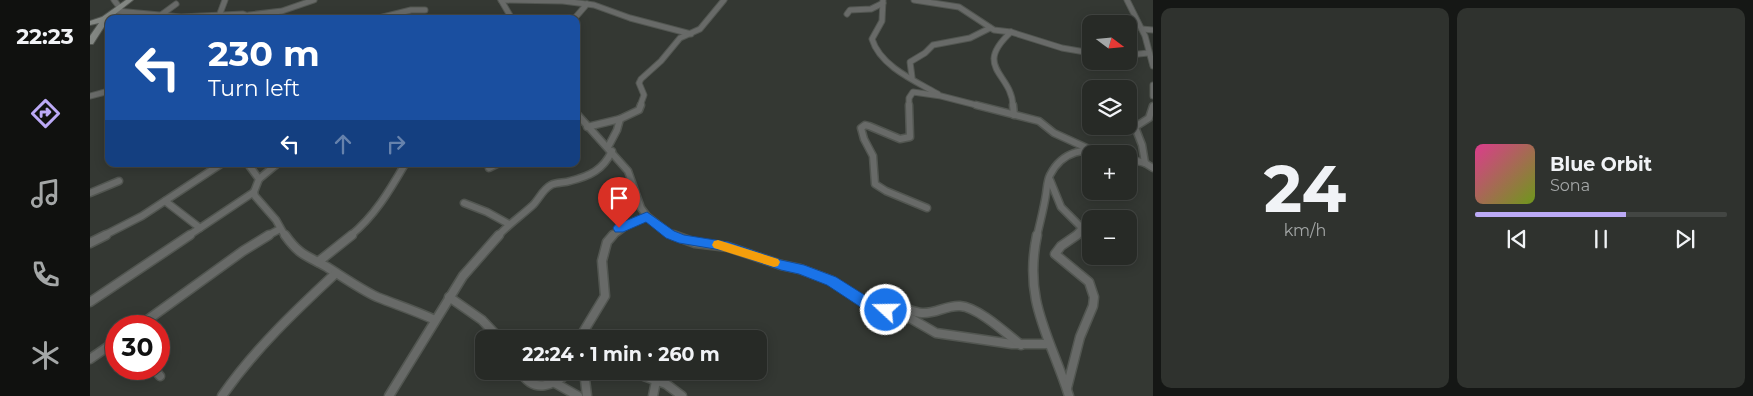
<!DOCTYPE html>
<html lang="en">
<head>
<meta charset="utf-8">
<style>
	body { margin:0; font-family:Montserrat,sans-serif; background:#2f322e; color:#f1f3f6; height:100vh; display:flex; flex-direction:column; font-size:19px; white-space:nowrap }
	* { box-sizing:border-box; margin:0 }
	p { font-size:16px; color:#a4a7a7 }
	.icon { flex:none; width:28px; height:28px; fill:none; stroke:currentColor; stroke-width:2; stroke-linecap:round; stroke-linejoin:round }
	.map { position:relative; flex:1; overflow:hidden }
	.details { display:flex; flex-direction:column; gap:8px; padding:8px; background:#151715; width:600px }
	.details>* { flex:none }
	.hud { position:absolute; left:15px; top:15px; width:475px; height:152px; border-radius:10px; box-shadow:0 2px 12px #0003,0 0 0 1px #434643; background:#1a4fa0; color:#fff; overflow:hidden }
	.needle { width:32px; rotate:106deg }
	.fabs { position:absolute; left:992px; top:15px; display:grid; gap:10px }
	.fabs a { display:grid; place-items:center; width:55px; height:55px; border-radius:10px; background:#272a26; box-shadow:0 2px 12px #0003,0 0 0 1px #434643; font-size:25px }
	.speed { position:absolute; left:15px; top:315px; display:flex; gap:10px; font-size:25px; font-weight:700; text-align:center }
	.speed>* { display:grid; place-content:center; width:65px; height:65px; border-radius:50%; background:#272a26; box-shadow:0 2px 12px #0003,0 0 0 1px #434643; line-height:1 }
	.speed .limit { border:8px solid #d22; background:#fff; color:#111 }
	.pin { position:absolute; display:grid; place-items:center; width:42px; height:42px; color:#fff; margin:-51px -21px; border-radius:50% 50% 50% 0; rotate:-45deg; box-shadow:0 0 5px #0007 }
	.pin .icon { rotate:45deg }
	.me { position:absolute; width:55px; margin:-28px; rotate:291deg; stroke-linejoin:round; filter:drop-shadow(0 0 4px #0008) }
	.turn { display:flex; align-items:center; gap:18px; height:105px; padding:0 20px; font-size:22px }
	.turn .icon { width:65px; height:65px; stroke-width:2.5 }
	.turn b { display:block; font-size:35px; line-height:42px }
	.lanes { display:flex; align-items:center; height:48px; padding:0 20px; background:#0003; justify-content:center; gap:25px; direction:ltr }
	.lanes .off { opacity:.35 }
	.details .tile { flex:1; display:flex; flex-direction:column; justify-content:center; gap:8px; min-width:0; padding:0 18px; border-radius:10px; background:#2f322e }
	.details .dial { align-items:center; gap:0 }
	.dial b { font-size:65px; line-height:1 }
	.song { display:flex; align-items:center; gap:15px }
	.cover { width:60px; height:60px; border-radius:8px; background:linear-gradient(135deg,hsl(330 70% 55%),hsl(80 70% 35%)) }
	.played { height:5px; border-radius:2px; background:linear-gradient(90deg,#bcaaf6 60%,#434643 60%) }
	.keys { display:flex; justify-content:space-around; direction:ltr }
	.details .tiles { flex:1; display:grid; gap:8px; grid-template-columns:repeat(2,1fr) }
	.trip { position:absolute; left:385px; top:330px; width:292px; height:50px; border-radius:10px; background:#272a26; box-shadow:0 2px 12px #0003,0 0 0 1px #434643; font-weight:700; line-height:50px; text-align:center }
	main { display:flex; flex:1; min-height:0 }
	.tab-bar { display:flex; flex-direction:column; width:90px; justify-content:space-around; align-items:center; background:#10110f; color:#a4a7a7 }
	.tab-bar .icon { width:35px; height:35px }
	.tab-bar .active { color:#bcaaf6 }
	.tab-bar b { font-size:22px; color:#f1f3f6 }
	.map>svg:first-child { display:block }
	.lines { fill:none; stroke-linecap:round; stroke-linejoin:round }
	.street-far2-casing { stroke:#525651; stroke-width:7 }
	.street-far1-casing { stroke:#525651; stroke-width:9 }
	.street-casing { stroke:#525651; stroke-width:11 }
	.secondary-casing { stroke:#525651; stroke-width:2 }
	.street-far2 { stroke:#686a68; stroke-width:5 }
	.street-far1 { stroke:#686a68; stroke-width:6 }
	.street { stroke:#686a68; stroke-width:8 }
	.secondary { fill:#838783; fill-rule:evenodd }
	.route { fill:#1a73e8; stroke:#114b97 }
	.slow { fill:#f59e0b }
</style>
</head>
<body>
<main>
<nav class="tab-bar">
<b>22:23</b>
<svg class="icon active" aria-label="directions" viewBox="0 0 24 24"><path d="M12 3l9 9-9 9-9-9zM9 14v-3h6M13 9l2 2-2 2"/></svg>
<svg class="icon" aria-label="music" viewBox="0 0 24 24"><path d="M9 18V5l10-2v13"/><circle cx="6" cy="18" r="3"/><circle cx="16" cy="16" r="3"/></svg>
<svg class="icon" aria-label="phone" viewBox="0 0 24 24"><path d="M5 4h4l2 5-3 2q2 4 5 5l2-3 5 2v4C11 20 4 13 5 4z"/></svg>
<svg class="icon" aria-label="climate" viewBox="0 0 24 24"><path d="M12 3v18M4 7l16 10M4 17L20 7"/></svg>
</nav>
<div class="map">
<svg width="1063" height="396" viewBox="0 0 1063 396">
	<rect width="100%" height="100%" fill="#343833"/>
	<g class="lines">
		<!-- street-far2 casing -->
		<g class="street-far2-casing">
			<g id="street-far2">
				<path d="M24 0 30 8"/>
				<path d="M411 0 473 1 504 5 540 18 601 34"/>
				<path d="M411 0 422 19"/>
				<path d="M793 0 792 21 782 39C790 66 825 81 848 94"/>
				<path d="M824 0 869 7 904 30 921 32 972 48 1001 53"/>
				<path d="M1037 0 1055 36 1063 66"/>
				<path d="M27 11 91 17 153 14 166 19"/>
				<path d="M757 14 760 10 781 9 793 3"/>
				<path d="M71 15 86 4"/>
				<path d="M159 15 192 11 224 0"/>
				<path d="M129 16 135 0"/>
				<path d="M285 19 321 10H335"/>
				<path d="M484 19 497 4"/>
				<path d="M1052 29 1063 30"/>
				<path d="M921 32C882 68 922 73 923 106"/>
				<path d="M1039 55 1058 53"/>
				<path d="M822 77 820 62 835 53 843 45 880 38 900 28"/>
				<path d="M1063 85V96"/>
				<path d="M0 96 19 91"/>
				<path d="M550 106 554 95 549 83 551 79 571 61 590 38 610 29 634 0"/>
				<path d="M819 106V98L823 92 851 96 890 106"/>
			</g>
		</g>
		<!-- street-far1 casing -->
		<g class="street-far1-casing">
			<g id="street-far1">
				<path d="M819 105 820 137 810 139 779 126 775 125 771 128 774 139 783 156 785 184 796 191 837 208"/>
				<path d="M886 105 949 121 964 133 999 149"/>
				<path d="M923 105 924 115"/>
				<path d="M486 113 538 171 551 208 557 216 580 234 586 236"/>
				<path d="M497 127 530 119 549 110 551 105"/>
				<path d="M518 147 527 130 530 119"/>
				<path d="M1039 159 1055 163 1063 168"/>
				<path d="M1055 163 1052 145 1045 127 1059 118 1063 106"/>
				<path d="M158 164 169 179 164 192 165 196 186 220 195 236"/>
				<path d="M399 168 407 164"/>
				<path d="M169 179 187 164"/>
				<path d="M960 180 971 207 992 228 985 236"/>
				<path d="M0 193 29 181"/>
				<path d="M75 201 110 228"/>
				<path d="M374 203 397 212 419 224"/>
				<path d="M13 236 52 216 131 164"/>
				<path d="M98 236 164 192"/>
				<path d="M177 236 190 229"/>
				<path d="M260 236C284 217 300 190 315 164"/>
				<path d="M408 236C419 224 431 216 443 205 449 199 453 189 461 185 466 182 474 183 480 181 500 176 513 170 522 151"/>
				<path d="M522 236 537 225 557 216"/>
				<path d="M947 236C950 222 954 208 956 194 957 188 957 181 960 175 972 151 996 146 1019 154"/>
			</g>
		</g>
		<!-- street casing -->
		<g class="street-casing">
			<g id="street">
				<path d="M195 235C210 256 216 255 237 267 253 277 270 289 287 297 307 305 326 311 345 320"/>
				<path d="M583 235 605 243 638 247 691 265 710 269 742 281 780 306 813 314 846 333 922 344H959"/>
				<path d="M947 235C933 302 960 336 979 396"/>
				<path d="M0 243 16 235"/>
				<path d="M228 262 262 235"/>
				<path d="M359 297 392 320 410 339"/>
				<path d="M0 302 100 235"/>
				<path d="M796 310C811 302 818 312 832 313 845 314 857 305 870 306 888 307 917 334 931 345"/>
				<path d="M49 326 153 251 179 235"/>
				<path d="M489 339 515 296 512 261 517 242 523 235"/>
				<path d="M0 359 26 341"/>
				<path d="M64 369 70 376"/>
				<path d="M430 371C444 395 464 385 481 371"/>
				<path d="M494 371 497 396"/>
				<path d="M540 371 576 384 592 396"/>
				<path d="M465 383 488 396"/>
				<path d="M977 388 990 337 1003 306 1004 297 999 282 965 254 971 246 987 235"/>
				<path d="M132 396C164 350 205 311 246 273"/>
				<path d="M299 396 373 276 409 235"/>
				<path d="M563 396 566 381"/>
			</g>
		</g>
		<!-- secondary casing -->
		<g class="secondary-casing">
			<path id="secondary" d="M36 0H43L19 19 3 44H0V36L9 23 0 25V21L12 17Z"/>
		</g>
		<!-- street-far2 -->
		<use href="#street-far2" class="street-far2"/>
		<!-- street-far1 -->
		<use href="#street-far1" class="street-far1"/>
		<!-- street -->
		<use href="#street" class="street"/>
		<!-- secondary -->
		<use href="#secondary" class="secondary"/>
	</g>
	<!-- route -->
	<path class="route" d="M557 212 584 231 594 235 638 242 691 260 714 265 746 277 784 301 800 306 802 310 800 314 796 316 775 310 737 285 709 274 691 270 637 251 589 243 576 238 556 222 533 232H525L523 228 525 225Z"/>
	<!-- slow -->
	<path class="slow" d="M628 240 688 259 690 262 688 266 684 267 624 248 622 245 624 241Z"/>
</svg>
<div class="fabs">
<a><svg class="needle" viewBox="-14 -14 28 28"><path d="M0-13l5 13h-10z" fill="#e53935"/><path d="M0 13l5-13h-10z" fill="#a4a7a7"/></svg></a>
<a><svg class="icon" aria-label="layers" viewBox="0 0 24 24"><path d="M12 4l9 5-9 5-9-5zM3 14l9 5 9-5"/></svg></a>
<a>+</a>
<a>−</a>
</div>
<div class="speed"><div class="limit">30</div></div>
<div class="pin" style="left:529px;top:228px;background:#d93025"><svg class="icon" aria-label="arrive" viewBox="0 0 24 24"><path d="M6 21V4h12l-3 4 3 4H6"/></svg></div>
<svg class="me" style="left:796px;top:310px" viewBox="-20 -20 40 40"><circle r="17" fill="#1a73e8" stroke="#fff" stroke-width="3"/><path d="M0-11L8 9 0 5-8 9z" fill="#fff"/></svg>
<div class="trip">22:24 · 1 min · 260 m</div>
<div class="hud">
<div class="turn"><svg class="icon" aria-label="left" viewBox="0 0 24 24"><path d="M17 20v-9H6M10 6l-5 5 5 5"/></svg><div><b>230 m</b>Turn left</div></div>
<div class="lanes"><svg class="icon" aria-label="left" viewBox="0 0 24 24"><path d="M17 20v-9H6M10 6l-5 5 5 5"/></svg><svg class="icon off" aria-label="ahead" viewBox="0 0 24 24"><path d="M12 20V5M6 11l6-6 6 6"/></svg><svg class="icon off" aria-label="right" viewBox="0 0 24 24"><path d="M7 20v-9h11M14 6l5 5-5 5"/></svg></div>
</div>
</div>
<section class="details">
<div class="tiles">
<div class="tile dial"><b>24</b><p>km/h</p></div>
<div class="tile">
<div class="song"><i class="cover"></i><div><b>Blue Orbit</b><p>Sona</p></div></div>
<div class="played"></div>
<div class="keys"><svg class="icon" aria-label="previous" viewBox="0 0 24 24"><path d="M18 5L8 12l10 7zM5 5v14"/></svg><svg class="icon" aria-label="pause" viewBox="0 0 24 24"><path d="M8 5v14M16 5v14"/></svg><svg class="icon" aria-label="next" viewBox="0 0 24 24"><path d="M6 5l10 7-10 7zM19 5v14"/></svg></div>
</div>
</div>
</section>
</main>
</body>
</html>
